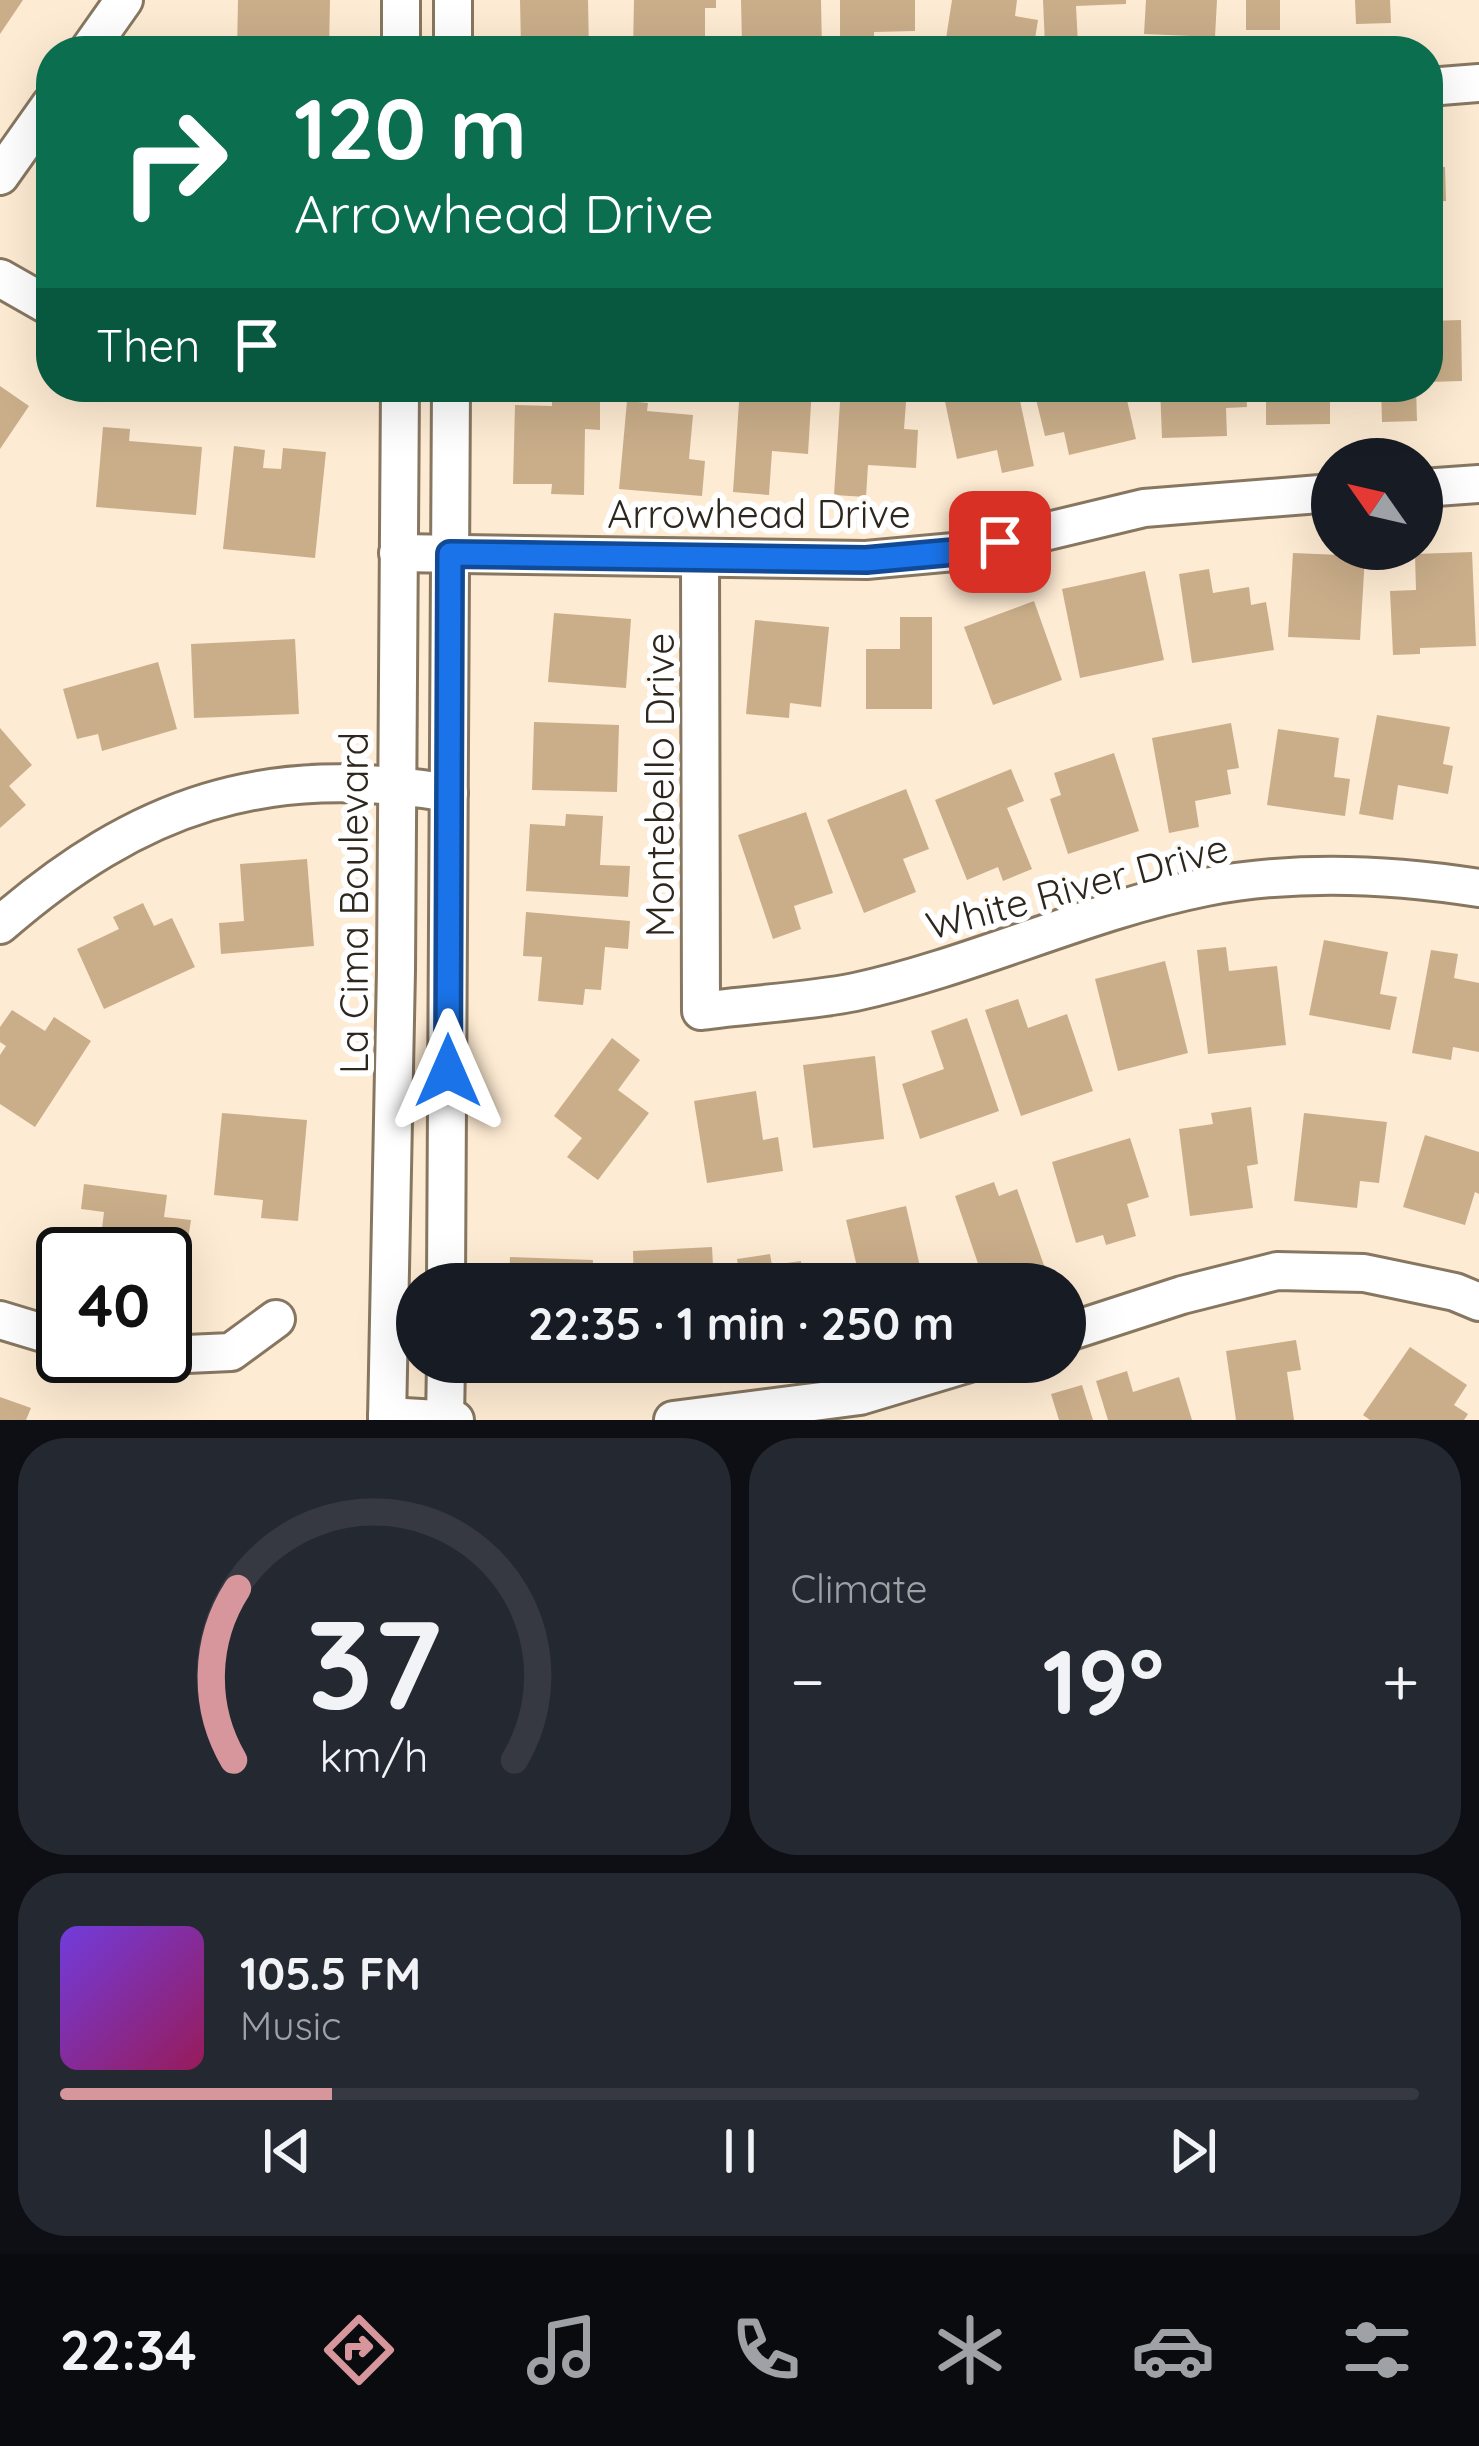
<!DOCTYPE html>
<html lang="en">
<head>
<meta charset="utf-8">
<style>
	body { margin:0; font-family:Quicksand,sans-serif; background:#242831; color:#f1f3f6; height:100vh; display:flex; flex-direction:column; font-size:45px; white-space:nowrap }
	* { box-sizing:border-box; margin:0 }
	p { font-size:39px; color:#9ea1a6 }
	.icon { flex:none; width:66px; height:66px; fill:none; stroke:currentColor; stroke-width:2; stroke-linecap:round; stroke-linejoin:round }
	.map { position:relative; height:1420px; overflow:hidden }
	.drawer { display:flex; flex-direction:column; gap:18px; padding:18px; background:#0d0f14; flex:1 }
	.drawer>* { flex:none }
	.banner { position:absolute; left:36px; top:36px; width:1407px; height:366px; border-radius:48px; box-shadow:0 12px 48px #0002; background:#0b6e4f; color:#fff; overflow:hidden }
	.needle { width:78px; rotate:304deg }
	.fabs { position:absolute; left:1311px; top:438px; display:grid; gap:24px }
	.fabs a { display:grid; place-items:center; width:132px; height:132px; border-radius:50%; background:#171b24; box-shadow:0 12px 48px #0002; font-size:60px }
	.speed { position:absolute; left:36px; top:1227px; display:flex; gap:24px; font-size:60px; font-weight:700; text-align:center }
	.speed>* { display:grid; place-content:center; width:156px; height:156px; border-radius:50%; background:#171b24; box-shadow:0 12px 48px #0002; line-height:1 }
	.speed .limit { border:6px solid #111; border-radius:18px; background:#fff; color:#111 }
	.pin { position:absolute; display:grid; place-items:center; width:102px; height:102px; color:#fff; margin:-51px; border-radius:24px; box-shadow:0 6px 18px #0006 }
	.me { position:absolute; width:132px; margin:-66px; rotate:0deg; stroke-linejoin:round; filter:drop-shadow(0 0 9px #0008) }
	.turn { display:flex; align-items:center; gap:42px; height:252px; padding:0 60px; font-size:54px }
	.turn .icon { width:156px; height:156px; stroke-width:2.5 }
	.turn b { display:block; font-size:84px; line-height:102px }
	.then { display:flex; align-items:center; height:114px; padding:0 60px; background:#0003; gap:24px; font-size:45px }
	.big { font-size:90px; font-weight:800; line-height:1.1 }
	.drawer .tile { flex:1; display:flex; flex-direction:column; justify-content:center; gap:18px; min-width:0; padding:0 42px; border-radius:48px; background:#242831 }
	.drawer .dial { align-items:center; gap:0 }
	.dial svg { height:312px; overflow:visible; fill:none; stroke:#363941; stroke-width:7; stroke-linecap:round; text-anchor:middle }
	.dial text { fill:#f1f3f6; stroke:none }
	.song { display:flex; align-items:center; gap:36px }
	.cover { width:144px; height:144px; border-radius:18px; background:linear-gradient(135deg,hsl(260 70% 55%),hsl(330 70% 35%)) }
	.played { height:12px; border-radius:6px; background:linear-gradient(90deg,#d6969c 20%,#363941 20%) }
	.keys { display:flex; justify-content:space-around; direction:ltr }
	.heat { display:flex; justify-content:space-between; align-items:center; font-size:66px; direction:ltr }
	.drawer .tiles { flex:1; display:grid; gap:18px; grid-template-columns:1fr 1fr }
	.tile:last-child { grid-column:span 2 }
	.trip { position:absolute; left:396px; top:1263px; width:690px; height:120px; border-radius:60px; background:#171b24; box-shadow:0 12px 48px #0002; font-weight:800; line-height:120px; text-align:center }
	.tab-bar { display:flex; height:192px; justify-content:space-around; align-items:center; background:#090b0e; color:#9ea1a6 }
	.tab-bar .icon { width:84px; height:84px }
	.tab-bar .active { color:#d6969c }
	.tab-bar b { font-size:54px; color:#f1f3f6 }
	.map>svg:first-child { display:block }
	.building { fill:#caae8a }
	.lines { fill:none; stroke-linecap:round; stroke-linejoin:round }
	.minor-casing { stroke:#877761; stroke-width:42 }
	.minor { stroke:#fff; stroke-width:36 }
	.route-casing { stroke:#114b97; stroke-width:30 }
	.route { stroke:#1a73e8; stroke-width:21 }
	.labels { text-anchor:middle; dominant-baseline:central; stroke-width:12; stroke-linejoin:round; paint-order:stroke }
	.street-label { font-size:39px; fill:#2e271e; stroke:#fff }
</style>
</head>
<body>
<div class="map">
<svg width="1479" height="1420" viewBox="0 0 1479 1420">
	<rect width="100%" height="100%" fill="#feebd3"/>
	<!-- building -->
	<g class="building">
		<path d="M0 0H23L0 34Z"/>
		<path d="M238 0H330L329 51H237Z"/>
		<path d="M520 0H588L589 51 521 48Z"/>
		<path d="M634 0H716V8H705V51H633Z"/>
		<path d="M741 0H821L822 51H787V44H742Z"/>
		<path d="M840 0H915V31L874 32V51H840Z"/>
		<path d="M952 0H1017L1015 16 1038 20 1033 51H987L945 45Z"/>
		<path d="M1043 0H1126V4L1076 6 1078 45 1045 46Z"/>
		<path d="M1146 0H1217L1215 37 1144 34Z"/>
		<rect x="1246" y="0" width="34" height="30"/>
		<path d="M1355 0H1390L1391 23 1356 24Z"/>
		<path d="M1428 167H1445L1446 201 1432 202 1433 244H1428Z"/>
		<path d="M1461 320 1462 381 1428 382V321Z"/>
		<path d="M0 386 29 406 0 449Z"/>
		<path d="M740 387H812L808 454 772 451 769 495 733 492Z"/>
		<path d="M841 387 907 389 904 429 918 430 916 468 868 465 866 497 834 495Z"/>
		<path d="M942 387H1017L1034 466 1002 473 997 450 957 459Z"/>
		<path d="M1033 387H1124L1136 439 1069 455 1064 432 1045 436Z"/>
		<path d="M1160 387H1246L1247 407 1226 408 1227 436 1162 438Z"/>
		<path d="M1266 387H1347V392H1330V424L1266 425Z"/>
		<path d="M1381 387H1416L1417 421 1382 422Z"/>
		<path d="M552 398H600V430L585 429 584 495 551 494 552 484H513L515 405 552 406Z"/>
		<path d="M627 401 648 403 647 411 693 415 689 459 705 461 702 496 619 489Z"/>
		<path d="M103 427 130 429 129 441 202 447 196 515 96 507Z"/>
		<path d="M234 446 265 450 263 468 281 469 283 448 326 452 315 558 223 549Z"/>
		<path d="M1472 552 1476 646 1420 648V654L1393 655 1390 591 1416 590 1415 554Z"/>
		<path d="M1293 553 1365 556 1360 640 1288 637Z"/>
		<path d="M1209 569 1213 593 1249 587 1251 605 1266 602 1274 650 1192 663 1179 574Z"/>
		<path d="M1145 571 1164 660 1080 678 1062 589Z"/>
		<path d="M1034 601 1062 680 993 705 964 627Z"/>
		<path d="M554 613 631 619 626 688 548 682Z"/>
		<path d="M900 617H932V709H866V649H900Z"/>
		<path d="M755 620 829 627 821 707 790 703 789 718 746 714Z"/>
		<path d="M295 639 299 714 194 718 191 644Z"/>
		<path d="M158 662 177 729 102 751 98 734 77 739 63 689Z"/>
		<path d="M1377 715 1450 727 1443 764 1453 766 1448 794 1398 785 1393 820 1359 814Z"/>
		<path d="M534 722 619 725 617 792 532 790Z"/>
		<path d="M1231 723 1239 768 1227 770 1231 794 1195 801 1199 827 1169 833 1152 738Z"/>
		<path d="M0 728 32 765 9 786 26 805 0 828Z"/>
		<path d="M1278 729 1339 738 1334 777 1350 779 1345 816 1267 805Z"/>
		<path d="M1114 753 1139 831 1068 854 1050 799 1061 795 1054 773Z"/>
		<path d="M1011 769 1024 801 1007 808 1032 869 1003 881 998 867 967 880 935 800Z"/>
		<path d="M906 789 929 849 903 859 916 892 864 913 827 820Z"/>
		<path d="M806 812 833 893 794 906 801 929 773 939 738 835Z"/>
		<path d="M566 814 603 816 600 865 630 866 628 897 526 891 530 824 565 826Z"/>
		<path d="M307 859 314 946 221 954 219 923 244 921 240 864Z"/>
		<path d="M143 903 154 926 172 918 195 967 104 1009 77 949 119 929 113 917Z"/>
		<path d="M526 912 630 921 628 949 605 947 601 990 585 989 583 1005 538 1001 542 957 523 956Z"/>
		<path d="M1324 940 1388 952 1380 994 1397 997 1390 1030 1309 1015Z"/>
		<path d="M1226 947 1229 971 1277 966 1286 1045 1208 1054 1197 950Z"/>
		<path d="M1431 950 1458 954 1454 978 1479 983V1052L1453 1047 1451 1060 1412 1053Z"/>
		<path d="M1165 961 1188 1053 1118 1071 1095 979Z"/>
		<path d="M1018 999 1028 1028 1067 1014 1093 1091 1021 1116 985 1010Z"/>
		<path d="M12 1010 45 1031 54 1017 91 1041 35 1127 0 1104V1055L6 1046 0 1042V1027Z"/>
		<path d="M967 1018 999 1111 920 1139 902 1084 944 1069 931 1031Z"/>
		<path d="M612 1038 640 1060 618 1090 649 1113 598 1180 567 1157 582 1138 554 1116Z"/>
		<path d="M875 1056 884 1139 813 1148 803 1065Z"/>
		<path d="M756 1091 763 1140 778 1137 783 1171 707 1183 694 1101Z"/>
		<path d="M1251 1107 1258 1164 1247 1166 1253 1208 1190 1216 1179 1129 1213 1124 1211 1113Z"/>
		<path d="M222 1113 307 1120 298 1221 261 1218 263 1200 214 1195Z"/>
		<path d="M1304 1113 1387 1122 1379 1183 1360 1181 1357 1208 1294 1201Z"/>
		<path d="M1425 1135 1479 1152V1194L1475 1192 1465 1225 1403 1207Z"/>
		<path d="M1130 1138 1149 1197 1127 1204 1136 1236 1106 1245 1103 1235 1076 1243 1052 1162Z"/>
		<path d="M994 1182 999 1196 1017 1189 1046 1271 1008 1284H985L955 1196Z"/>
		<path d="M84 1184 167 1195 164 1217 191 1220 183 1273 165 1270V1254H99L104 1212 81 1209Z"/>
		<path d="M906 1206 924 1284H861L846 1220Z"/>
		<path d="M712 1247 714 1284H634L633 1251Z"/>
		<path d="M770 1254 772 1265 801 1261 804 1284H741L737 1259Z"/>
		<path d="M510 1257 593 1260 592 1284H509Z"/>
		<path d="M1296 1340 1301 1370 1287 1372 1294 1420H1236L1226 1351Z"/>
		<path d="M1410 1347 1467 1385 1454 1405 1468 1414 1464 1420H1370L1363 1415Z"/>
		<path d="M1127 1371 1133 1392 1179 1377 1192 1420H1108L1096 1381Z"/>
		<path d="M1082 1385 1093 1420H1059L1051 1394Z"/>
		<path d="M0 1397 31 1408 26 1420H0Z"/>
	</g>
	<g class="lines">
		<!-- minor casing -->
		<g class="minor-casing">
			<g id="minor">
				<path d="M401 0V51"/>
				<path d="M88 51 124 0"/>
				<path d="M453 51V0"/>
				<path d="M1428 87 1479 83"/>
				<path d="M0 176 51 104"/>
				<path d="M0 278 51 307"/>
				<path d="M1422 488 1479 484"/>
				<path d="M398 553 866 560 965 551 1144 508 1332 493"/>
				<path d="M700 559 701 1011C751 1004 805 1002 855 992 974 966 1086 911 1206 887 1294 870 1390 874 1479 888"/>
				<path d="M0 925C139 804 266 762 449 793"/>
				<path d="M446 1284 451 387"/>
				<path d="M0 1320 63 1339"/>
				<path d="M1065 1333 1182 1295 1277 1271 1364 1273 1455 1292 1479 1302"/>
				<path d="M165 1355 231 1352 276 1319"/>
				<path d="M387 1416 455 1420"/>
				<path d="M387 1420 396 970 400 387"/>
				<path d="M445 1420 446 1362"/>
				<path d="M673 1420 860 1396 973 1362"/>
			</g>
		</g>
		<!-- minor -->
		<use href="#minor" class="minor"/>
	</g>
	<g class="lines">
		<!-- route casing -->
		<g class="route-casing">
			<path id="route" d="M448 1071 450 554 866 560 965 551 1000 542"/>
		</g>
		<!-- route -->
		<use href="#route" class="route"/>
	</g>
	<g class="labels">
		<!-- street labels -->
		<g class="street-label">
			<text x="759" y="513">Arrowhead Drive</text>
			<text transform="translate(659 785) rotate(-90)">Montebello Drive</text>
			<text transform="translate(1077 886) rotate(-15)">White River Drive</text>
			<text transform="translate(353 903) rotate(-90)">La Cima Boulevard</text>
		</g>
	</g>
</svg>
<div class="fabs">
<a><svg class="needle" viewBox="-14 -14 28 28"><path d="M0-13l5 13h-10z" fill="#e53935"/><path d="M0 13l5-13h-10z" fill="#9ea1a6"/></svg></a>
</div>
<div class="speed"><div class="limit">40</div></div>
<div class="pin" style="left:1000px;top:542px;background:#d93025"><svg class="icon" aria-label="arrive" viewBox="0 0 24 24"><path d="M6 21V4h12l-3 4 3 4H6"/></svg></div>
<svg class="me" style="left:448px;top:1071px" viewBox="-20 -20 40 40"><path d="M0-17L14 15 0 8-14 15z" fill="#1a73e8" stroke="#fff" stroke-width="4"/></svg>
<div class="trip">22:35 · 1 min · 250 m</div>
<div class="banner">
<div class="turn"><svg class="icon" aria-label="right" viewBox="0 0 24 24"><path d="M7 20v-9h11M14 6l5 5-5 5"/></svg><div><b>120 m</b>Arrowhead Drive</div></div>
<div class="then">Then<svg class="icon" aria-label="arrive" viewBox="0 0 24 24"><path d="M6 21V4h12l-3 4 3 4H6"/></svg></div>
</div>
</div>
<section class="drawer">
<div class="tiles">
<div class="tile dial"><svg viewBox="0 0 100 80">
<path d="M14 69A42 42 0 1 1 86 69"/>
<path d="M14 69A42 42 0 0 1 15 25" stroke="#d6969c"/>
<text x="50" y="56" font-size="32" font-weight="700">37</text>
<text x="50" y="72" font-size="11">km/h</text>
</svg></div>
<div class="tile"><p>Climate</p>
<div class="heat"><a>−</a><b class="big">19°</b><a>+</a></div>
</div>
<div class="tile">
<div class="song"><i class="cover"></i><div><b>105.5 FM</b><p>Music</p></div></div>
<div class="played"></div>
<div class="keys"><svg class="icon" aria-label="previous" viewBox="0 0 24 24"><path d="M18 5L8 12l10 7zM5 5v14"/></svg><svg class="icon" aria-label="pause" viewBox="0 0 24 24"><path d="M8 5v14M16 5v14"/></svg><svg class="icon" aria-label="next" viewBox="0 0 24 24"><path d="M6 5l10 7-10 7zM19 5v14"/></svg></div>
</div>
</div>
</section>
<nav class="tab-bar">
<b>22:34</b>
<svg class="icon active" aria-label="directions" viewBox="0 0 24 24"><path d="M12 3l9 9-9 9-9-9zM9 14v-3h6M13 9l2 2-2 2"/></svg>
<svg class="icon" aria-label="music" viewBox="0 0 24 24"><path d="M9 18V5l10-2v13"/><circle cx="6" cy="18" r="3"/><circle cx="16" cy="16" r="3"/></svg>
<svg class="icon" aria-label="phone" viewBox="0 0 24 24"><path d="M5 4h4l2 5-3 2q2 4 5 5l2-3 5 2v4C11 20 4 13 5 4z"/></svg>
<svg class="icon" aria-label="climate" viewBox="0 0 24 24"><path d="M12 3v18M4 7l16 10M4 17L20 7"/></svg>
<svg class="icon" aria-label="car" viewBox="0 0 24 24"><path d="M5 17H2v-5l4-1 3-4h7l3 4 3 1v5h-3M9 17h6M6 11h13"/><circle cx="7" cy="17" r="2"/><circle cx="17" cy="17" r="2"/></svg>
<svg class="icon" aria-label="filters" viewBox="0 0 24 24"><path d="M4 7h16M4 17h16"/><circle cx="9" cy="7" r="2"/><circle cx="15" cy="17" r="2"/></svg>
</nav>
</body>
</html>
